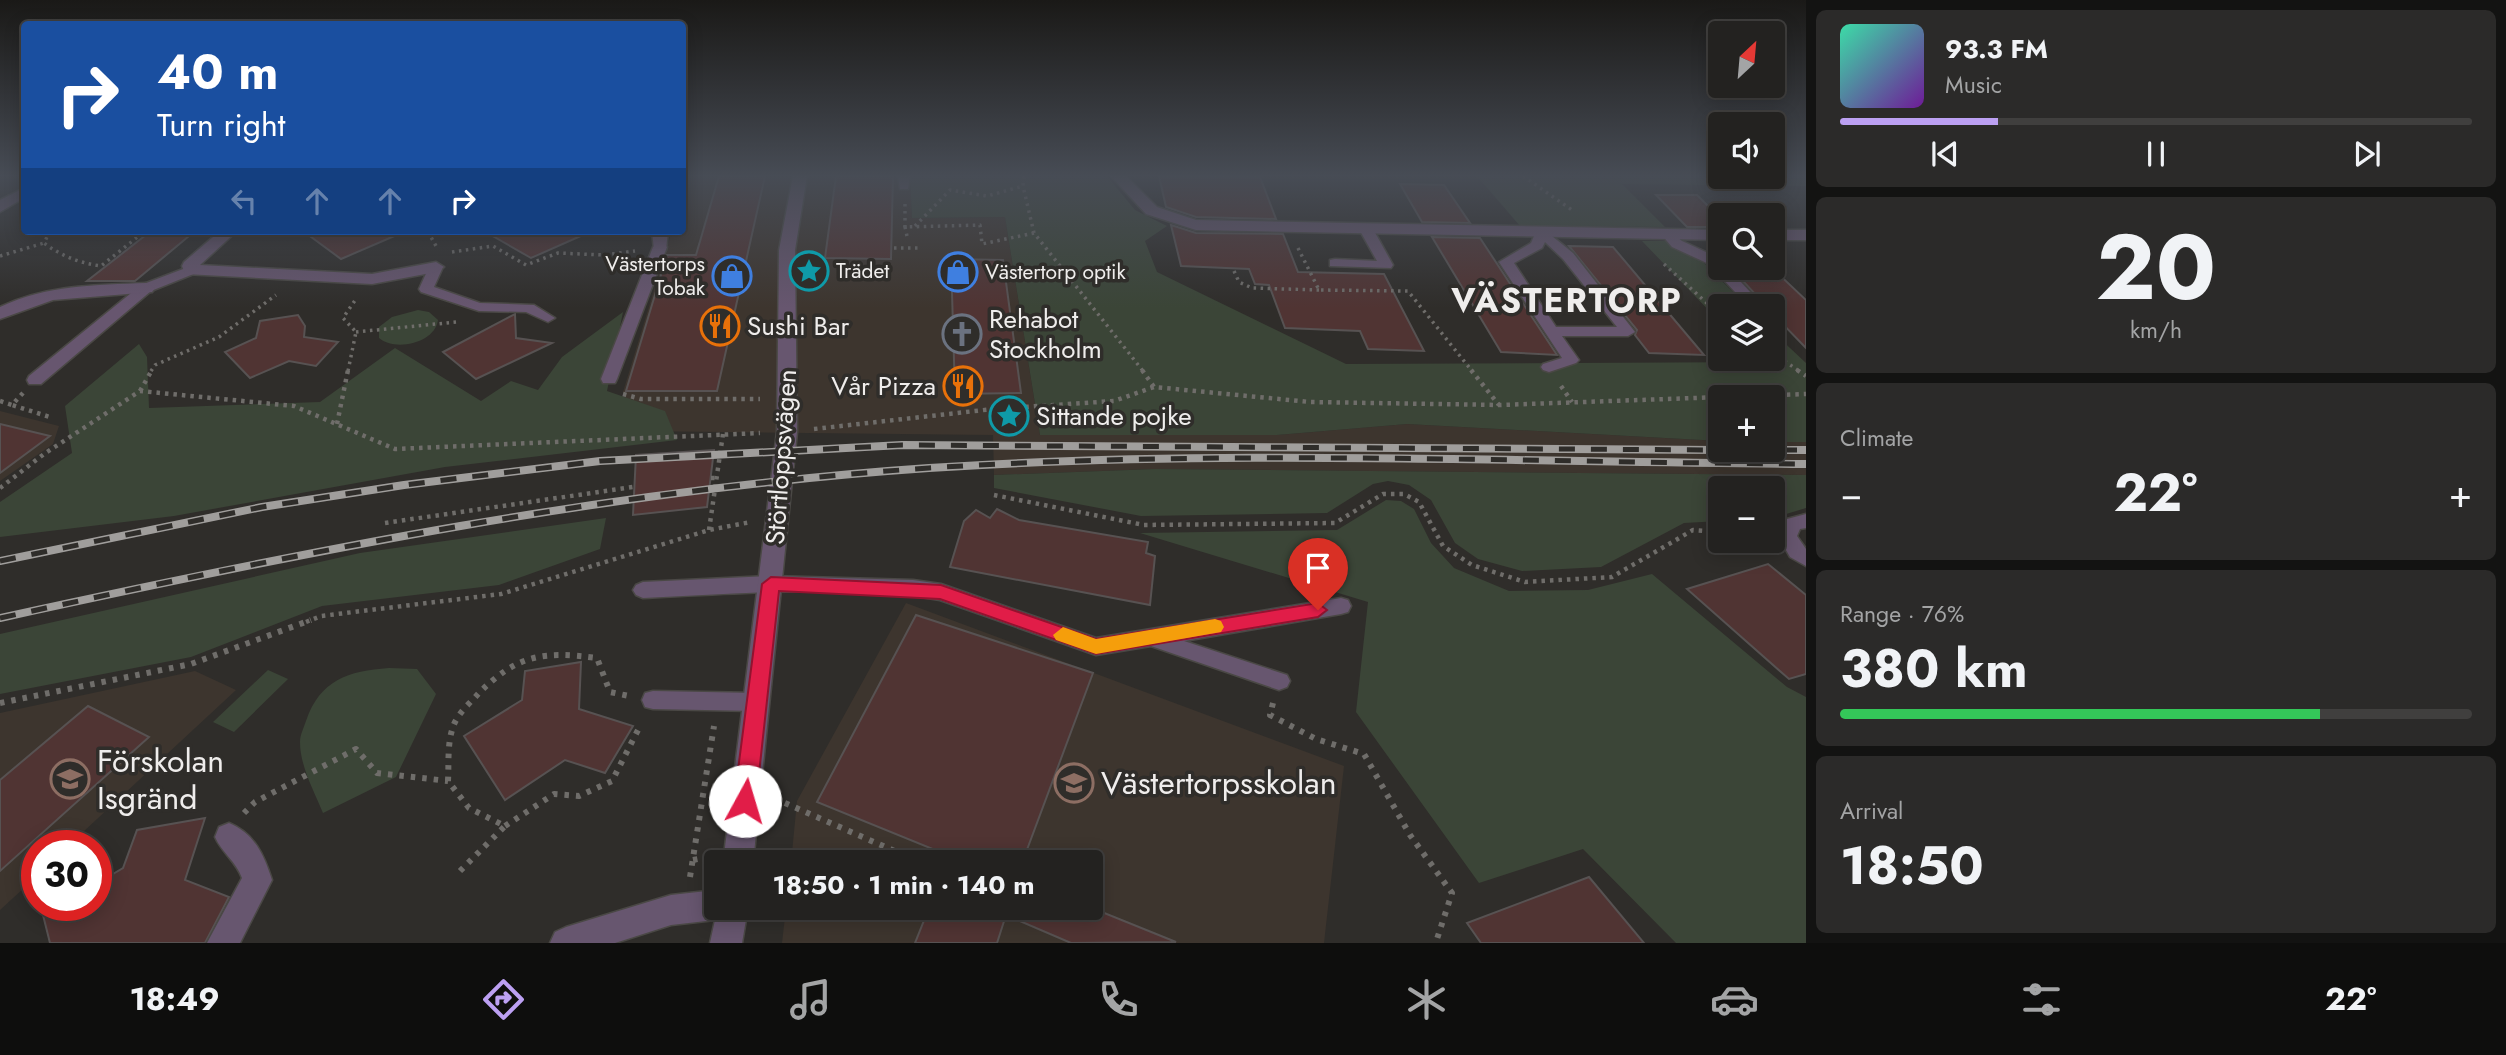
<!DOCTYPE html>
<html lang="en">
<head>
<meta charset="utf-8">
<style>
	body { margin:0; font-family:Jost,sans-serif; background:#2b2a29; color:#f1f3f6; height:100vh; display:flex; flex-direction:column; font-size:26px; white-space:nowrap }
	* { box-sizing:border-box; margin:0 }
	p { font-size:23px; color:#a3a4a5 }
	.icon { flex:none; width:38px; height:38px; fill:none; stroke:currentColor; stroke-width:2; stroke-linecap:round; stroke-linejoin:round }
	.map { position:relative; flex:1; overflow:hidden }
	.details { display:flex; flex-direction:column; gap:10px; padding:10px; background:#131312; width:700px }
	.details>* { flex:none }
	.top-card { position:absolute; left:21px; top:21px; width:665px; height:214px; border-radius:7px; box-shadow:0 4px 18px #0003,0 0 0 2px #403f3e; background:#1a4fa0; color:#fff; overflow:hidden }
	.needle { width:46px; rotate:26deg }
	.buttons { position:absolute; left:1708px; top:21px; display:grid; gap:14px }
	.buttons a { display:grid; place-items:center; width:77px; height:77px; border-radius:7px; background:#232220; box-shadow:0 4px 18px #0003,0 0 0 2px #403f3e; font-size:35px }
	.speed { position:absolute; left:21px; top:830px; display:flex; gap:14px; font-size:35px; font-weight:700; text-align:center }
	.speed>* { display:grid; place-content:center; width:91px; height:91px; border-radius:50%; background:#232220; box-shadow:0 4px 18px #0003,0 0 0 2px #403f3e; line-height:1 }
	.speed .limit { border:10px solid #d22; background:#fff; color:#111 }
	.pin { position:absolute; display:grid; place-items:center; width:60px; height:60px; color:#fff; margin:-72px -30px; border-radius:50% 50% 50% 0; rotate:-45deg; box-shadow:0 0 7px #0007 }
	.pin .icon { rotate:45deg }
	.me { position:absolute; width:77px; margin:-38px; rotate:6deg; stroke-linejoin:round; filter:drop-shadow(0 0 5px #0008) }
	.turn { display:flex; align-items:center; gap:24px; height:147px; padding:0 21px; font-size:32px }
	.turn .icon { width:91px; height:91px; stroke-width:2.5 }
	.turn b { display:block; font-size:49px; line-height:60px }
	.lanes { display:flex; align-items:center; height:66px; padding:0 21px; background:#0003; justify-content:center; gap:35px; direction:ltr }
	.lanes .off { opacity:.35 }
	.big { font-size:52px; font-weight:700; line-height:1.1 }
	.details .widget { flex:1; display:flex; flex-direction:column; justify-content:center; gap:10px; min-width:0; padding:0 24px; border-radius:10px; background:#2b2a29 }
	.details .dial { align-items:center; gap:0 }
	.dial b { font-size:91px; line-height:1 }
	.song { display:flex; align-items:center; gap:21px }
	.cover { width:84px; height:84px; border-radius:10px; background:linear-gradient(135deg,hsl(160 70% 55%),hsl(280 70% 35%)) }
	.played { height:7px; border-radius:4px; background:linear-gradient(90deg,#bca0f2 25%,#403f3e 25%) }
	.keys { display:flex; justify-content:space-around; direction:ltr }
	.heat { display:flex; justify-content:space-between; align-items:center; font-size:38px; direction:ltr }
	.charge { height:10px; border-radius:5px; background:linear-gradient(90deg,#34c759 76%,#403f3e 0) }
	.trip { position:absolute; left:704px; top:850px; width:399px; height:70px; border-radius:7px; background:#232220; box-shadow:0 4px 18px #0003,0 0 0 2px #403f3e; font-weight:700; line-height:70px; text-align:center }
	.dock { display:flex; height:112px; justify-content:space-around; align-items:center; background:#0e0e0d; color:#a3a4a5 }
	.dock .icon { width:49px; height:49px }
	.dock .on { color:#bca0f2 }
	.dock b { font-size:32px; color:#f1f3f6 }
	main { display:flex; flex:1; min-height:0 }
	.map>svg:first-child { display:block }
	.built { fill:#3d352e }
	.green { fill:#3b4537 }
	.building { fill:#503433; stroke:#575252; stroke-width:2 }
	.lines { fill:none; stroke-linecap:round; stroke-linejoin:round }
	.service-casing { stroke:#4a4845; stroke-width:3 }
	.minor-casing { stroke:#4a4845; stroke-width:3 }
	.path-far2 { stroke:#6f6d6a; stroke-width:3.5; stroke-dasharray:2.5 4.5; stroke-linecap:butt }
	.path-far1 { stroke:#6f6d6a; stroke-width:4.5; stroke-dasharray:3.5 5; stroke-linecap:butt }
	.path { stroke:#6f6d6a; stroke-width:6; stroke-dasharray:4.5 7; stroke-linecap:butt }
	.service { fill:#67566f; fill-rule:evenodd }
	.minor { fill:#67566f; fill-rule:evenodd }
	.rail-casing { stroke:#a09e9c; stroke-width:8 }
	.rail { stroke:#2f2d2a; stroke-width:5; stroke-dasharray:16; stroke-linecap:butt }
	.route { fill:#e11d48; stroke:#92132f; stroke-width:2 }
	.slow { fill:#f59e0b }
	.labels { text-anchor:middle; dominant-baseline:central; stroke-width:7; stroke-linejoin:round; paint-order:stroke }
	.far-poi-label { font-size:21px; fill:#efedec; stroke:#2f2d2a; text-anchor:start }
	.poi-label { font-size:26px; fill:#efedec; stroke:#2f2d2a; text-anchor:start }
	.street-label { font-size:26px; fill:#efedec; stroke:#2f2d2a }
	.near-poi-label { font-size:32px; fill:#efedec; stroke:#2f2d2a; text-anchor:start }
	.district-label { font-size:33px; font-weight:bold; letter-spacing:2px; fill:#efedec; stroke:#2f2d2a }
</style>
</head>
<body>
<main>
<div class="map">
<svg width="1806" height="943" viewBox="0 0 1806 943">
	<rect width="100%" height="100%" fill="#2f2d2a"/>
	<!-- built -->
	<g class="built">
		<path d="M688 176H910L912 218 1005 217 1040 435H1277L1407 424 1720 441V450H1773V442H1806V475L1155 469 994 475 993 435 636 431 623 392 672 231H682L683 195Z"/>
		<path d="M0 411 59 426 53 444 0 481Z"/>
		<path d="M906 603 1344 766 1324 943H782L786 908H1090V863H791L797 801Z"/>
		<path d="M195 671 236 690 69 845H37V876L0 910V713Z"/>
	</g>
	<!-- green -->
	<g class="green">
		<path d="M910 176H1107L1135 210 1167 226 1145 241 1157 272 1346 364 1768 362 1766 359H1773V332L1806 363V442H1773V397H1720V441L1407 424 1277 435H1040L1005 217 912 218Z"/>
		<path d="M1477 176H1806V186L1622 184 1665 227 1520 226Z"/>
		<path d="M1642 241H1682L1747 306H1720V322Z"/>
		<path d="M418 310 429 312 438 320C435 343 395 352 379 338V327L392 317Z"/>
		<path d="M623 312 607 391 665 411 677 440 445 467 174 516 0 537V502L72 453 65 406 139 344 147 357 149 408 320 402 395 348 481 401 511 381 538 390 562 357Z"/>
		<path d="M1155 469 1806 475V508L1773 518V488H1720V521L1684 523 1601 567 1522 571 1478 559 1455 543 1431 500 1409 485 1388 481 1373 484 1327 513 1141 516 994 488V475Z"/>
		<path d="M1386 500 1401 501 1414 509 1431 543 1454 568 1509 591 1588 590 1652 574 1787 687 1806 697V943H1676L1583 849 1479 883 1356 712 1368 602 1140 533 1337 530Z"/>
		<path d="M606 518 600 549 499 585 322 606 191 657 0 694V634L360 553Z"/>
		<path d="M389 668 417 669 436 694 396 777 323 813C314 791 300 766 300 742 300 735 304 727 306 721 320 680 348 671 389 668Z"/>
		<path d="M268 670 288 679 234 732 213 722Z"/>
	</g>
	<!-- building -->
	<g class="building">
		<path d="M719 176H765L717 391H626L667 255H696Z"/>
		<path d="M836 176H893L891 259 825 258Z"/>
		<path d="M1159 176 1260 177 1276 219 1196 217 1166 207Z"/>
		<path d="M1400 184 1444 185 1470 223 1422 222Z"/>
		<path d="M1656 195H1697L1720 218V227H1687Z"/>
		<path d="M1171 225 1196 233 1283 234 1298 272 1384 274 1424 351 1368 349 1360 331 1285 328 1269 285 1255 284 1249 269 1181 266Z"/>
		<path d="M151 231H195L135 281H87Z"/>
		<path d="M303 231H406L341 259Z"/>
		<path d="M484 231H592L531 258Z"/>
		<path d="M1432 237 1480 238 1557 355 1501 352Z"/>
		<path d="M1569 246 1613 247 1704 355 1649 353 1635 335 1637 330Z"/>
		<path d="M951 259 1003 260 1021 393 955 394Z"/>
		<path d="M1731 268H1772L1806 300V348L1773 314V306H1766Z"/>
		<path d="M515 314 516 338 552 343 476 379 443 352Z"/>
		<path d="M298 315 305 326 304 337 338 342 316 366 289 361 250 378 225 352 256 338 260 321Z"/>
		<path d="M0 424 50 436 0 473Z"/>
		<path d="M714 450 707 507 633 515 636 455Z"/>
		<path d="M997 509 1019 520 1148 542 1146 553 1155 556 1150 605 950 567 964 521 976 510 990 518Z"/>
		<path d="M1768 564 1806 595V674L1789 679 1687 589Z"/>
		<path d="M916 615 1093 673 1022 863H947L950 856 817 802Z"/>
		<path d="M581 662 579 709 633 726 605 773 565 760 505 800 464 736 522 700 525 671Z"/>
		<path d="M88 706 149 737 0 871V780Z"/>
		<path d="M205 818 185 880 229 897 205 943H50L43 915 60 905H96V884L123 868 137 830Z"/>
		<path d="M1589 877 1644 943H1481L1467 923Z"/>
		<path d="M929 908H1092L1176 942 1071 943 1006 915 997 943H915Z"/>
	</g>
	<g class="lines">
		<!-- service casing -->
		<g class="service-casing">
			<g id="service">
				<path d="M898 176H910L908 189H900Z"/>
				<path d="M1366 225 1373 229 1393 265 1391 268 1330 266V260L1335 259 1377 261 1359 229Z"/>
				<path d="M1542 228 1573 253 1635 332 1628 336H1562L1579 360 1576 363 1549 372 1543 370 1541 367 1543 364 1562 358 1499 262 1531 243 1537 229ZM1545 242 1563 259 1617 327H1556L1514 263 1542 248Z"/>
				<path d="M1668 230 1682 241 1719 258 1720 268H1728L1763 306H1748L1709 264 1672 247 1661 234Z"/>
				<path d="M660 243 667 247 617 379 615 383H603L601 379 653 247Z"/>
				<path d="M436 263 443 267 434 287 480 303 534 305 555 318 548 322 526 312 479 311 421 292 419 289 429 267Z"/>
				<path d="M191 266 198 270 196 273 151 291 41 384H29L27 380 29 376 141 285Z"/>
				<path d="M1806 514V528L1800 529 1797 536 1806 549V566L1790 557 1778 536 1787 519Z"/>
				<path d="M770 576 913 580 941 584 1096 638 1341 598 1348 600 1351 606 1348 612 1341 614 1184 641 1287 675 1290 681 1287 687 1279 690 1151 646 1096 655 940 600C842 585 741 593 643 598L636 595 633 590 636 585 643 582Z"/>
				<path d="M653 691 756 693 764 695 767 702 764 709 756 711 653 709 645 707 642 700 645 693Z"/>
			</g>
		</g>
		<!-- minor casing -->
		<g class="minor-casing">
			<g id="minor">
				<path d="M793 176H807L795 250 797 432 753 863H723L777 432 779 250Z"/>
				<path d="M1111 176H1126L1157 207 1196 220 1720 230V240L1196 230 1146 214Z"/>
				<path d="M24 188V198L0 212V200Z"/>
				<rect x="1773" y="230" width="33" height="10"/>
				<path d="M220 231H237L200 265 372 274 436 262 444 267 436 272 372 284 185 274 182 266 184 262Z"/>
				<path d="M652 231H668L666 250H654Z"/>
				<path d="M146 283 155 288 152 292 53 300 0 319V307C46 285 96 285 146 283Z"/>
				<path d="M229 823C255 834 264 855 272 880L240 943H207L242 878C236 861 222 853 215 837L219 827Z"/>
				<path d="M716 890V908H748L742 943H710L715 920 671 925 615 943H550L555 932 566 927 671 895Z"/>
			</g>
		</g>
		<!-- path-far2 -->
		<g class="path-far2">
			<path d="M1024 176 1023 186 1034 233 1143 371"/>
			<path d="M1523 176 1572 210"/>
			<path d="M905 204V227"/>
			<path d="M915 226 950 190 987 196 1023 186"/>
			<path d="M50 231 44 243C61 256 80 263 101 266L145 231"/>
			<path d="M433 231 431 237 436 246"/>
			<path d="M907 236 905 227 980 225 982 244 1034 233"/>
			<path d="M894 248H920"/>
			<path d="M1298 248 1319 290 1408 291 1472 371"/>
			<path d="M452 252 493 246 526 265 558 253 604 255 635 251"/>
			<path d="M0 256 44 243"/>
			<path d="M1664 264 1720 315"/>
			<path d="M1234 271 1239 282 1252 288 1319 290"/>
			<path d="M356 332 456 322"/>
			<path d="M1773 353 1799 371"/>
			<path d="M151 371 155 365 219 337 276 295"/>
			<path d="M348 371 356 332 343 318 356 299"/>
		</g>
		<!-- path-far1 -->
		<g class="path-far1">
			<path d="M1142 370 1154 387"/>
			<path d="M1471 370 1499 405"/>
			<path d="M1797 370 1806 376"/>
			<path d="M1561 386 1572 402"/>
			<path d="M140 391 152 370"/>
			<path d="M23 393 12 405 53 418"/>
			<path d="M623 394 641 399H760"/>
			<path d="M0 401 12 405"/>
			<path d="M337 424 348 370"/>
			<path d="M814 429 993 409 1114 401 1154 387 1310 402 1500 405 1806 394"/>
			<path d="M711 478H718"/>
			<path d="M0 488 44 454 140 391 294 406 395 449 760 433"/>
			<path d="M994 495 1144 525 1335 523 1383 494H1404L1419 502 1443 546 1472 565 1525 582 1612 577 1693 530 1720 532"/>
			<path d="M385 523 633 487"/>
			<path d="M709 530 723 434"/>
			<path d="M306 622 321 616 501 594 709 530 751 522"/>
		</g>
		<!-- path -->
		<g class="path">
			<path d="M0 703 191 664 311 620"/>
			<path d="M1273 703 1270 715 1316 739 1364 754 1410 835 1452 893 1437 939 1440 943"/>
			<path d="M778 804V800L922 863"/>
			<path d="M244 813 255 802 356 749 377 773 448 781"/>
			<path d="M505 826 554 794 579 796 612 781 641 724"/>
			<path d="M693 860 709 857"/>
			<path d="M460 871 505 826 469 808 448 781C449 763 447 744 453 727 457 714 470 703 479 693 518 654 544 651 597 658L610 692 629 696"/>
			<path d="M690 877 714 726"/>
		</g>
		<!-- service -->
		<use href="#service" class="service"/>
		<!-- minor -->
		<use href="#minor" class="minor"/>
		<!-- rail casing -->
		<g class="rail-casing">
			<g id="rail">
				<path d="M1749 450H1806"/>
				<path d="M0 561 262 507 404 485 600 461 902 445 1720 450"/>
				<path d="M0 618C307 551 615 489 929 468 1220 449 1514 462 1806 464"/>
			</g>
		</g>
		<!-- rail -->
		<use href="#rail" class="rail"/>
	</g>
	<!-- sky -->
	<linearGradient id="sky" x2="0" y2="1"><stop stop-color="#1a1917"/><stop offset="0.57" stop-color="#474c55"/><stop offset="1" stop-color="#474c55" stop-opacity="0"/></linearGradient>
	<rect width="1806" height="308" fill="url(#sky)"/>
	<!-- route -->
	<path class="route" d="M771 577 941 585 1096 639 1318 603 1327 610 1318 617 1096 654 940 599 779 591 756 801 753 808 745 811 737 808 734 801 762 584Z"/>
	<!-- slow -->
	<path class="slow" d="M1215 619 1221 621 1224 627 1221 632 1096 654 1056 640 1053 635 1063 627 1096 639Z"/>
	<!-- icons -->
	<defs>
		<g id="sight-ring" transform="scale(2.0125)"><circle r="9.5" fill="#2f2d2a" stroke="#0f9aa8" stroke-width="1.5"/><path d="M0-6L1.8-2.2L6-1.7L2.9 1.2L3.7 5.4L0 3.3L-3.7 5.4L-2.9 1.2L-6-1.7L-1.8-2.2Z" fill="#0f9aa8"/></g>
		<g id="shop-ring" transform="scale(2.0125)"><circle r="9.5" fill="#2f2d2a" stroke="#3f7fe0" stroke-width="1.5"/><path d="M-5-2.5h2.3a2.7 3.5 0 0 1 5.4 0H5L5.5 6h-11ZM-1.5-2.5h3a1.5 2.3 0 0 0-3 0Z" fill="#3f7fe0"/></g>
		<g id="restaurant-ring" transform="scale(2.0125)"><circle r="9.5" fill="#2f2d2a" stroke="#e8710a" stroke-width="1.5"/><path d="M-5-6h1v4h1v-4h1v4h1v-4h1v5L-1.5 .5V6h-2V.5L-5-1ZM5-6V6H3V1.5H1.5Q1.5-4 5-6Z" fill="#e8710a"/></g>
		<g id="church-ring" transform="scale(2.0125)"><circle r="9.5" fill="#2f2d2a" stroke="#6b7280" stroke-width="1.5"/><path d="M-1.2-6h2.4v3.5h3.3v2.4h-3.3V6h-2.4V-.1h-3.3v-2.4h3.3Z" fill="#6b7280"/></g>
		<g id="school-ring" transform="scale(2.0125)"><circle r="9.5" fill="#2f2d2a" stroke="#8d6e63" stroke-width="1.5"/><path d="M0-5L7-2L0 1L-7-2ZM-4 1L0 2.5L4 1V4Q0 6-4 4Z" fill="#8d6e63"/></g>
	</defs>
	<g fill-rule="evenodd">
		<use href="#sight-ring" x="809" y="271"/>
		<use href="#shop-ring" x="958" y="272"/>
		<use href="#shop-ring" x="732" y="276"/>
		<use href="#restaurant-ring" x="720" y="326"/>
		<use href="#church-ring" x="962" y="334"/>
		<use href="#restaurant-ring" x="963" y="386"/>
		<use href="#sight-ring" x="1009" y="416"/>
		<use href="#school-ring" x="70" y="779"/>
		<use href="#school-ring" x="1074" y="783"/>
	</g>
	<g class="labels">
		<!-- far-poi labels -->
		<g class="far-poi-label">
			<text x="705" y="264" text-anchor="end">Västertorps<tspan x="705" dy="24">Tobak</tspan></text>
			<text x="836" y="271">Trädet</text>
			<text x="985" y="272">Västertorp optik</text>
		</g>
		<!-- poi labels -->
		<g class="poi-label">
			<text x="989" y="319">Rehabot<tspan x="989" dy="30">Stockholm</tspan></text>
			<text x="747" y="326">Sushi Bar</text>
			<text x="936" y="386" text-anchor="end">Vår Pizza</text>
			<text x="1036" y="416">Sittande pojke</text>
		</g>
		<!-- street labels -->
		<g class="street-label">
			<text transform="translate(781 457) rotate(-86)">Störtloppsvägen</text>
		</g>
		<!-- near-poi labels -->
		<g class="near-poi-label">
			<text x="97" y="761">Förskolan<tspan x="97" dy="37">Isgränd</tspan></text>
			<text x="1101" y="783">Västertorpsskolan</text>
		</g>
		<!-- district labels -->
		<g class="district-label">
			<text x="1567" y="300">VÄSTERTORP</text>
		</g>
	</g>
</svg>
<div class="buttons">
<a><svg class="needle" viewBox="-14 -14 28 28"><path d="M0-13l5 13h-10z" fill="#e53935"/><path d="M0 13l5-13h-10z" fill="#a3a4a5"/></svg></a>
<a><svg class="icon" aria-label="sound" viewBox="0 0 24 24"><path d="M4 9h4l5-4v14l-5-4H4zM17 9q2 3 0 6"/></svg></a>
<a><svg class="icon" aria-label="search" viewBox="0 0 24 24"><circle cx="10" cy="10" r="6"/><path d="M15 15l6 6"/></svg></a>
<a><svg class="icon" aria-label="layers" viewBox="0 0 24 24"><path d="M12 4l9 5-9 5-9-5zM3 14l9 5 9-5"/></svg></a>
<a>+</a>
<a>−</a>
</div>
<div class="speed"><div class="limit">30</div></div>
<div class="pin" style="left:1318px;top:610px;background:#d93025"><svg class="icon" aria-label="arrive" viewBox="0 0 24 24"><path d="M6 21V4h12l-3 4 3 4H6"/></svg></div>
<svg class="me" style="left:745px;top:801px" viewBox="-20 -20 40 40"><circle r="19" fill="#fff"/><path d="M0-13L10 11 0 6-10 11z" fill="#e11d48"/></svg>
<div class="trip">18:50 · 1 min · 140 m</div>
<div class="top-card">
<div class="turn"><svg class="icon" aria-label="right" viewBox="0 0 24 24"><path d="M7 20v-9h11M14 6l5 5-5 5"/></svg><div><b>40 m</b>Turn right</div></div>
<div class="lanes"><svg class="icon off" aria-label="left" viewBox="0 0 24 24"><path d="M17 20v-9H6M10 6l-5 5 5 5"/></svg><svg class="icon off" aria-label="ahead" viewBox="0 0 24 24"><path d="M12 20V5M6 11l6-6 6 6"/></svg><svg class="icon off" aria-label="ahead" viewBox="0 0 24 24"><path d="M12 20V5M6 11l6-6 6 6"/></svg><svg class="icon" aria-label="right" viewBox="0 0 24 24"><path d="M7 20v-9h11M14 6l5 5-5 5"/></svg></div>
</div>
</div>
<section class="details">
<div class="widget">
<div class="song"><i class="cover"></i><div><b>93.3 FM</b><p>Music</p></div></div>
<div class="played"></div>
<div class="keys"><svg class="icon" aria-label="previous" viewBox="0 0 24 24"><path d="M18 5L8 12l10 7zM5 5v14"/></svg><svg class="icon" aria-label="pause" viewBox="0 0 24 24"><path d="M8 5v14M16 5v14"/></svg><svg class="icon" aria-label="next" viewBox="0 0 24 24"><path d="M6 5l10 7-10 7zM19 5v14"/></svg></div>
</div>
<div class="widget dial"><b>20</b><p>km/h</p></div>
<div class="widget"><p>Climate</p>
<div class="heat"><a>−</a><b class="big">22°</b><a>+</a></div>
</div>
<div class="widget"><p>Range · 76%</p><b class="big">380 km</b><div class="charge"></div></div>
<div class="widget"><p>Arrival</p><b class="big">18:50</b></div>
</section>
</main>
<nav class="dock">
<b>18:49</b>
<svg class="icon on" aria-label="directions" viewBox="0 0 24 24"><path d="M12 3l9 9-9 9-9-9zM9 14v-3h6M13 9l2 2-2 2"/></svg>
<svg class="icon" aria-label="music" viewBox="0 0 24 24"><path d="M9 18V5l10-2v13"/><circle cx="6" cy="18" r="3"/><circle cx="16" cy="16" r="3"/></svg>
<svg class="icon" aria-label="phone" viewBox="0 0 24 24"><path d="M5 4h4l2 5-3 2q2 4 5 5l2-3 5 2v4C11 20 4 13 5 4z"/></svg>
<svg class="icon" aria-label="climate" viewBox="0 0 24 24"><path d="M12 3v18M4 7l16 10M4 17L20 7"/></svg>
<svg class="icon" aria-label="car" viewBox="0 0 24 24"><path d="M5 17H2v-5l4-1 3-4h7l3 4 3 1v5h-3M9 17h6M6 11h13"/><circle cx="7" cy="17" r="2"/><circle cx="17" cy="17" r="2"/></svg>
<svg class="icon" aria-label="filters" viewBox="0 0 24 24"><path d="M4 7h16M4 17h16"/><circle cx="9" cy="7" r="2"/><circle cx="15" cy="17" r="2"/></svg>
<b>22°</b>
</nav>
</body>
</html>
